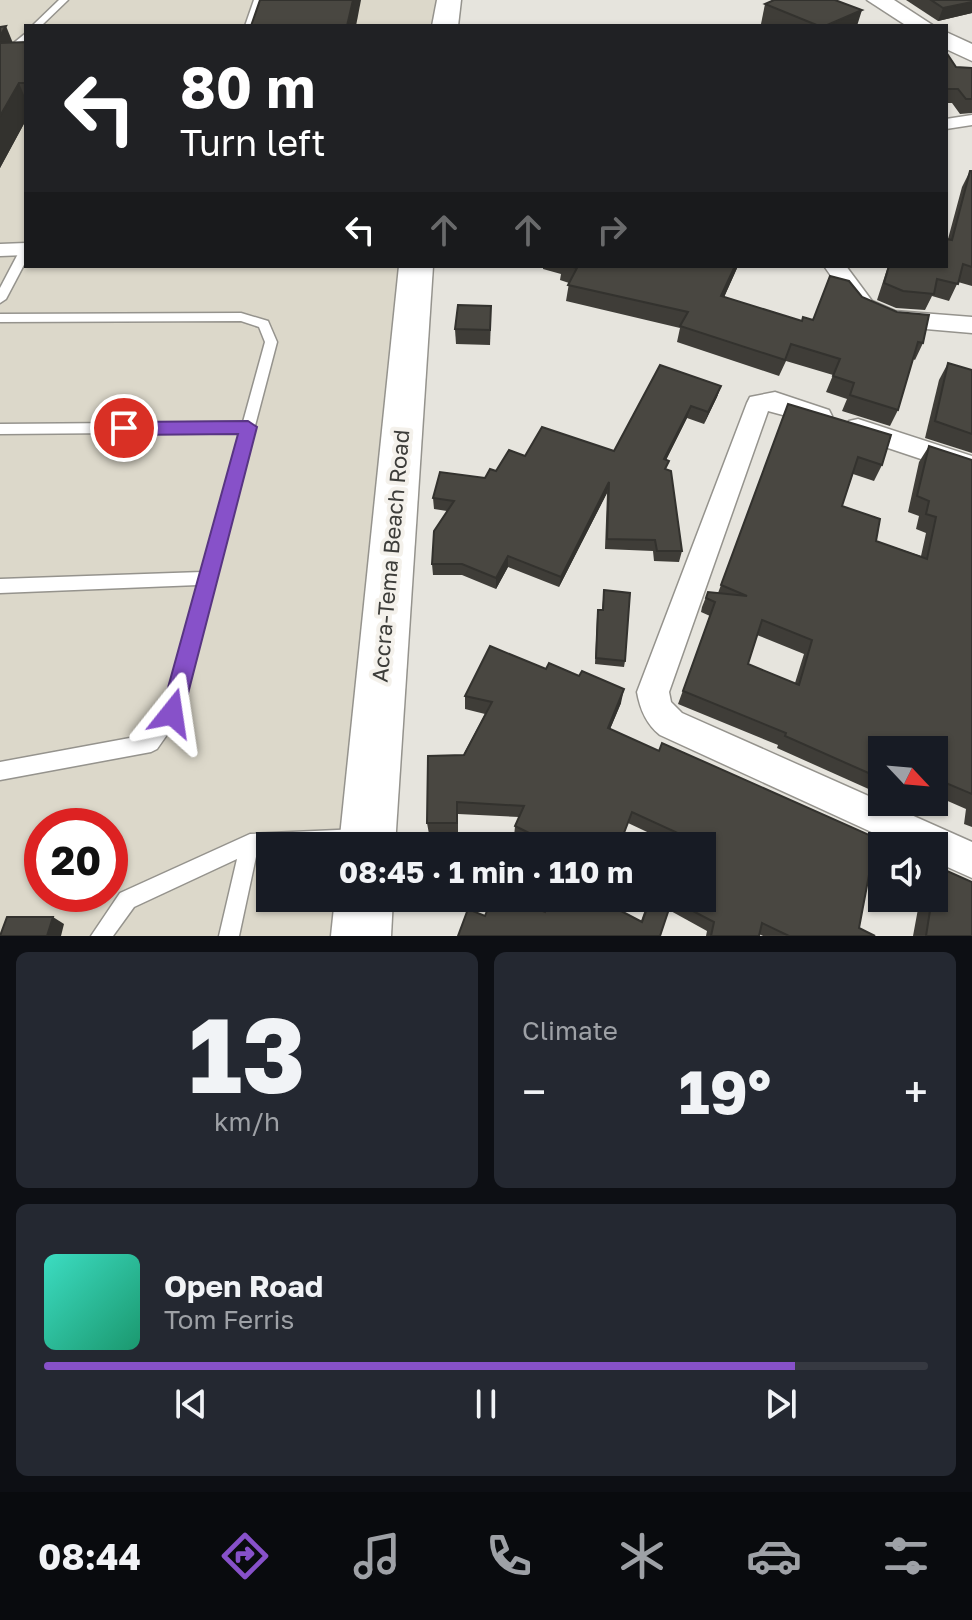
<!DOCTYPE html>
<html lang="en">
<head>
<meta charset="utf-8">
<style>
	body { margin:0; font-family:"Golos Text",sans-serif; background:#242831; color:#f1f3f6; height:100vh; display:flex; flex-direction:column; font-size:30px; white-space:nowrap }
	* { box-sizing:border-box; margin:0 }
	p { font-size:26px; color:#9ea1a6 }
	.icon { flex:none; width:44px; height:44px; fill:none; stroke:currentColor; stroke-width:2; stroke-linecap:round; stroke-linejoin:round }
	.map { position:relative; height:936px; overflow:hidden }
	.details { display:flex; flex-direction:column; gap:16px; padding:16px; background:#0d0f14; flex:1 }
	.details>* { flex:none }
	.top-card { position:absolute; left:24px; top:24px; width:924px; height:244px; border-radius:0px; box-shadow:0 2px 6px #0004; background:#202124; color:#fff; overflow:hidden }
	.needle { width:52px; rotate:116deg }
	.tools { position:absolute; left:868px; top:736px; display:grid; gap:16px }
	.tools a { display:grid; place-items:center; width:80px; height:80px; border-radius:0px; background:#171b24; box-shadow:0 2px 6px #0004; font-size:40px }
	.speed { position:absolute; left:24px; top:808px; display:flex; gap:16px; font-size:40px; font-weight:700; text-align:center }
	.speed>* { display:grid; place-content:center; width:104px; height:104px; border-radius:50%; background:#171b24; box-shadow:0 2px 6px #0004; line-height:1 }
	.speed .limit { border:12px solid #d22; background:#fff; color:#111 }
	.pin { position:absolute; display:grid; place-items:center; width:68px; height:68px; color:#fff; margin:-34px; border:4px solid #fff; border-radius:50%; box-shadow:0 2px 8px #0007 }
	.me { position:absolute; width:88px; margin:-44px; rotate:15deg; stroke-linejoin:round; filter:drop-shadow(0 0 6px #0008) }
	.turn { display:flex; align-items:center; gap:28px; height:168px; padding:0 24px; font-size:36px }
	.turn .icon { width:104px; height:104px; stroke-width:2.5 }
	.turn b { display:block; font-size:56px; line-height:68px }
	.lanes { display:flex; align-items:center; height:76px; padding:0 24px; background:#0003; justify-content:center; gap:40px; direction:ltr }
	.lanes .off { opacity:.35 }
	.big { font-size:60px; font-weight:700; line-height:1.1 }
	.details .card { flex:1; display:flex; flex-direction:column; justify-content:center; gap:12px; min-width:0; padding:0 28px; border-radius:12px; background:#242831 }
	.details .dial { align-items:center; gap:0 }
	.dial b { font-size:104px; line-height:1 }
	.song { display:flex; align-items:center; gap:24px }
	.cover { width:96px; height:96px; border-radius:12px; background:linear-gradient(135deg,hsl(170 70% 55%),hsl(160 70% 35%)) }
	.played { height:8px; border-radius:4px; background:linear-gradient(90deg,#8751c9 85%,#363941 85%) }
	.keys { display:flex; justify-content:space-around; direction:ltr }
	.heat { display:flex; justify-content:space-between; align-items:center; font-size:44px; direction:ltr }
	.details .tiles { flex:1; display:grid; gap:16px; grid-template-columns:1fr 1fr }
	.card:last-child { grid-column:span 2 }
	.trip { position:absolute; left:256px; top:832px; width:460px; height:80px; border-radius:0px; background:#171b24; box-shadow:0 2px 6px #0004; font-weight:700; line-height:80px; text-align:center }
	.dock { display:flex; height:128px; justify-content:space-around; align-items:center; background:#090b0e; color:#9ea1a6 }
	.dock .icon { width:56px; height:56px }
	.dock .active { color:#8751c9 }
	.dock b { font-size:36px; color:#f1f3f6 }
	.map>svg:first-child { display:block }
	.built { fill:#dcd8ca; fill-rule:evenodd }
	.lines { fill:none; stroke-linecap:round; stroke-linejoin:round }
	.service-casing { stroke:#95938d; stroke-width:3 }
	.minor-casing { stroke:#95938d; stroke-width:3 }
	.secondary-casing { stroke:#95938d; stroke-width:3 }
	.primary-casing { stroke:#95938d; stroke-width:3 }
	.service { fill:#fff; fill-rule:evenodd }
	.minor { fill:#fff; fill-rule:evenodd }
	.secondary { fill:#fff; fill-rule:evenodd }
	.primary { fill:#fff; fill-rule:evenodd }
	.wall { fill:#3f3d38; fill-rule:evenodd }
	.shaded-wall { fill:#33322e }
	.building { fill:#494741; stroke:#33322e; stroke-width:2; fill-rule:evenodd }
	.route { fill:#8751c9; stroke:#583583; stroke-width:2 }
	.labels { text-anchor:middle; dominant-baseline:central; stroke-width:8; stroke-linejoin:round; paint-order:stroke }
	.street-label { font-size:22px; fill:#3d3d3a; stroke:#f4f1eb }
</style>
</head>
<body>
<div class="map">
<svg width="972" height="936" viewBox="0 0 972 936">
	<rect width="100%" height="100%" fill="#e6e4dd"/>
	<!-- built -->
	<path class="built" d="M0 0H456L452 26H26V266H421L385 846H270V898H382L380 936H0ZM42 826H110V894H42Z"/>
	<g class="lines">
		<!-- service casing -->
		<g class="service-casing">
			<g id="service">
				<path d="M59 0H68L41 26H32Z"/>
				<path d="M254 0H262L253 26H245Z"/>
				<path d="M26 33V41L21 45H26V51L10 50V46Z"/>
				<path d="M26 247V261L6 299 0 303V288L20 250Z"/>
				<path d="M241 313 268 321 277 342 178 719 157 749 151 752 0 780V762L146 735 164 709 198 585 0 593V579L202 572 240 432 0 434V424L243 422 265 342 259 327 241 321 0 322V314Z"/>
				<path d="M359 829 366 831 368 838 366 845 362 846H270V851L257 852 239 936H219L237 859 134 907 113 936H91L120 893 250 834Z"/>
			</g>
		</g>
		<!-- minor casing -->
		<g class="minor-casing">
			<g id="minor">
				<path d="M972 115V125L946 129V119Z"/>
				<path d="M26 243V255L0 256V244Z"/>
				<path d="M824 266H846L872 301 895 311 972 317V333L891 326 856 311Z"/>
				<path d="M775 392 829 410 832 416 829 422 820 425 768 411 669 692 671 702 682 713 972 842V878L934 861V846H902L660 735C646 724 640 709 637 692L747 403 750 397Z"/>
				<path d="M858 419 972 456V476L849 435 845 428 849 421Z"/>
			</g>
		</g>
		<!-- secondary casing -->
		<g class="secondary-casing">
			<g id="secondary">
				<path d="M867 0H894L934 26H907Z"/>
				<path d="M946 32 972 44V61L946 49Z"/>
			</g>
		</g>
		<!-- primary casing -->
		<g class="primary-casing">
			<g id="primary">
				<path d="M437 0H461L458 26H432Z"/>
				<path d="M399 266H433L395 846H339Z"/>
				<path d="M335 898H393L391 936H331Z"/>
			</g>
		</g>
		<!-- service -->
		<use href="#service" class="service"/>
		<!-- minor -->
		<use href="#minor" class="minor"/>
		<!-- secondary -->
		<use href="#secondary" class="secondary"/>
		<!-- primary -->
		<use href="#primary" class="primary"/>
	</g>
	<!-- wall -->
	<g class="wall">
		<path d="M906 0H972V13L938 21Z"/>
		<path d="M765 4 857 26H766L761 24Z"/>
		<path d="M0 27 12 42H26V120L0 168Z"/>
		<path d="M946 52 956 67 972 68V113L960 114 952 103H946Z"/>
		<path d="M970 171H972V286L958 282 949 301 932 296 925 310 896 308 877 300 888 266H946L948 239 962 187Z"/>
		<path d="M543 266H738L724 297 802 321 813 320 862 297 923 343 915 360 913 359 898 410 890 426 842 411 847 399 826 392 833 375 786 361 779 376 677 342 680 328 566 301 569 283 560 280 561 274 543 269Z"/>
		<path d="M491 321 490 345 456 344 455 329Z"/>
		<path d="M948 363 972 370V453L925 438 939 380Z"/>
		<path d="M721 386 717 397 704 424 687 418 666 460V470L682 551 679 562 654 561 653 551 605 549 607 493 559 587 508 567 496 589 462 575H433L432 564 447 511 434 509 433 498 485 478 525 456 614 451Z"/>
		<path d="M788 404 882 465 874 481 853 474 842 506 876 541 921 556 926 533 916 529 919 516 908 512 919 462 929 446 972 460V827L964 824 966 809 934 795V750H882V795L777 748 778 745 678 704 710 616 701 612 702 607 708 592 718 593ZM757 635 804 654 795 683 748 664Z"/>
		<path d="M604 590 625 661 624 667 595 664 597 617 598 610H602Z"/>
		<path d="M465 696 621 703 610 729 859 928 875 936H763L759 934V936H706L707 931 669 910 660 936 485 916 545 912 598 899 641 921 649 898H702V846H677L628 823 619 846H532L514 837 515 826 519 817 458 814V833L429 834 427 823 485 714 465 709Z"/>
		<path d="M897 802H917L911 808Z"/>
		<path d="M938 867 972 936H913L920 898H934V870Z"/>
	</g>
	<!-- shaded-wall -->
	<g class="shaded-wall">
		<path d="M353 0H361L356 26H347Z"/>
		<path d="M972 2V13L938 21 943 8Z"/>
		<path d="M862 10 857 26H825Z"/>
		<path d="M6 26 17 53H0V36Z"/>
		<path d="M19 83 26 100V120L0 168V116Z"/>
		<path d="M735 266H738L717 313 721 296Z"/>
		<path d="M721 386 717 397 704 424 708 412Z"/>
		<path d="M691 406 687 418 661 470 664 459Z"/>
		<path d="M609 482 607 493 559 587 561 577Z"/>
		<path d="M508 556V567L496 589V578Z"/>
		<path d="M624 689 621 703 605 741 608 728Z"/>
		<path d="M53 917 64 924 61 936H47Z"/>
	</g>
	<!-- building -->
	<g class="building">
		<path d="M260 0H353L347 26H251Z"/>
		<path d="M774 0H835L862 10 825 26H819L765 4Z"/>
		<path d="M931 0H972V2L943 8Z"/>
		<path d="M6 26 0 36V27Z"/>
		<path d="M26 42V83H19L0 116V43Z"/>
		<path d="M946 52 956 67 972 68V99H966L958 89H946Z"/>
		<path d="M970 171H972V267L963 264 958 284 937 279 934 294 903 291 884 283 889 266H946V239L952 240Z"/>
		<path d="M569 266H735L721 296 802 321 803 317 813 320 830 276 849 281 862 297 897 312 929 315 923 343 918 342 898 410 850 395 854 383 833 376 840 359 791 344 785 360 680 326 688 312 568 285 577 268Z"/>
		<path d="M458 305 491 306 490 330 455 329Z"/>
		<path d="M948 363 972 370V434L935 421Z"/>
		<path d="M660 365 721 386 708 412 691 406 664 459 669 461 665 469 671 471 682 551H657L655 540 607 539 609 482 561 577 508 556 496 578 462 564H432L434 531 454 501 433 498 440 472 485 478 490 469 496 471 509 450 525 456 542 427 614 451Z"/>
		<path d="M788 404 891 435 882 465 858 457 842 506 880 519 876 541 927 559 936 517 926 514 929 501 917 496 929 446 972 460V794L934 778V750H882V779L785 736 786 733 683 691 715 602 706 598 708 592 747 596 721 585ZM762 620 812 640 799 685 748 664Z"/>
		<path d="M604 590 630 593 625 661 596 658 598 610H603Z"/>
		<path d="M490 646 546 669 549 663 579 676 582 671 624 689 608 728 659 751 662 743 876 838 859 928 875 936H789L762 923 759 936H711L714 922 672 900 660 936H458L468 909 485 916 492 898H512L545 912 551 898H599L598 899 642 922 651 898H702V846H691L693 840 632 812 619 846H555L515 826 524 806 457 802V823H427L428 756 464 755 492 702 465 696Z"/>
		<path d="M938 867 972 882V936H926L932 898H934V889Z"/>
		<path d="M7 917H53L47 936H0Z"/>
	</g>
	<!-- route -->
	<path class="route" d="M248 421 257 427 183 713 180 721 172 724 164 721 161 713 238 434 124 435 115 428 124 422Z"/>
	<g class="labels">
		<!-- street labels -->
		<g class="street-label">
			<text transform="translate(390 556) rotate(-85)">Accra-Tema Beach Road</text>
		</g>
	</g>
</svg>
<div class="tools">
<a><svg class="needle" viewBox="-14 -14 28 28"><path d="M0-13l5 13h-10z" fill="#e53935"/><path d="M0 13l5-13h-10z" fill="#9ea1a6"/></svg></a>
<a><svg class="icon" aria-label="sound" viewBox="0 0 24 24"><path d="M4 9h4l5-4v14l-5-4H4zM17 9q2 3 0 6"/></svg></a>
</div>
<div class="speed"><div class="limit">20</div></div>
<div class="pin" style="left:124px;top:428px;background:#d93025"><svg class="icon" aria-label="arrive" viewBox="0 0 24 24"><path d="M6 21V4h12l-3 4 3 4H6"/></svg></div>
<svg class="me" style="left:172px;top:713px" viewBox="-20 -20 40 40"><path d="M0-17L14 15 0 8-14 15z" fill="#8751c9" stroke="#fff" stroke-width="4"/></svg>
<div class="trip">08:45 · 1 min · 110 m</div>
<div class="top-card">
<div class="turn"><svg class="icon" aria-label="left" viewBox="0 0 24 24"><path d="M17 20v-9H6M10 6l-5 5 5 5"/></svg><div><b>80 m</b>Turn left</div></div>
<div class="lanes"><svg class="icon" aria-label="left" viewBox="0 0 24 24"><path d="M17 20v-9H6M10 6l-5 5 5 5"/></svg><svg class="icon off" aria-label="ahead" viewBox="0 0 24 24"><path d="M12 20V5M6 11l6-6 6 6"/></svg><svg class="icon off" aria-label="ahead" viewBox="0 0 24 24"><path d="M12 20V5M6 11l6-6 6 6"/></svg><svg class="icon off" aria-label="right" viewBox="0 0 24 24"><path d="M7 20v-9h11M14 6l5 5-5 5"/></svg></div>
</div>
</div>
<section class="details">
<div class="tiles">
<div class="card dial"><b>13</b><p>km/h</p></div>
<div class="card"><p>Climate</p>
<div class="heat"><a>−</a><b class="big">19°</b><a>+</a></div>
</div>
<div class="card">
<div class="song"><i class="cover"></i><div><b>Open Road</b><p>Tom Ferris</p></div></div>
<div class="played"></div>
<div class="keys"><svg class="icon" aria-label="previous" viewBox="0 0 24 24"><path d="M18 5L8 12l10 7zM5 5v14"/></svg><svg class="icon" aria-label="pause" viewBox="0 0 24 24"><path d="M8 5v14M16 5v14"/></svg><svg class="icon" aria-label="next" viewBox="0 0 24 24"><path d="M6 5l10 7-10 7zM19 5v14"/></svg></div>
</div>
</div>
</section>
<nav class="dock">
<b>08:44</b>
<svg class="icon active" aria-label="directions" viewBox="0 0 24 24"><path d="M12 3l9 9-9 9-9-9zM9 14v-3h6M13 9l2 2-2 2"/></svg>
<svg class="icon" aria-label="music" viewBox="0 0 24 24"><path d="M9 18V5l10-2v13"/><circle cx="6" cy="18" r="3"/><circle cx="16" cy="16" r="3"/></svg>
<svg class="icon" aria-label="phone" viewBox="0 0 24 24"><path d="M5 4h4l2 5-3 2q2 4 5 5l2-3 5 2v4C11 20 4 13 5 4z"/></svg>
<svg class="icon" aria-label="climate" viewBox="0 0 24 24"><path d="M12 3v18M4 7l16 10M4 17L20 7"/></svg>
<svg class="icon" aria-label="car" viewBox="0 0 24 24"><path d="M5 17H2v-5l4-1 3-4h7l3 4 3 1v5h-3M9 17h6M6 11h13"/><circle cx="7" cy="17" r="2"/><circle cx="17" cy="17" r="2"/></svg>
<svg class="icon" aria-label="filters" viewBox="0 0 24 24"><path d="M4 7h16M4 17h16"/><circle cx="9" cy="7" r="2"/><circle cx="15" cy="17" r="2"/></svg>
</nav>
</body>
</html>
